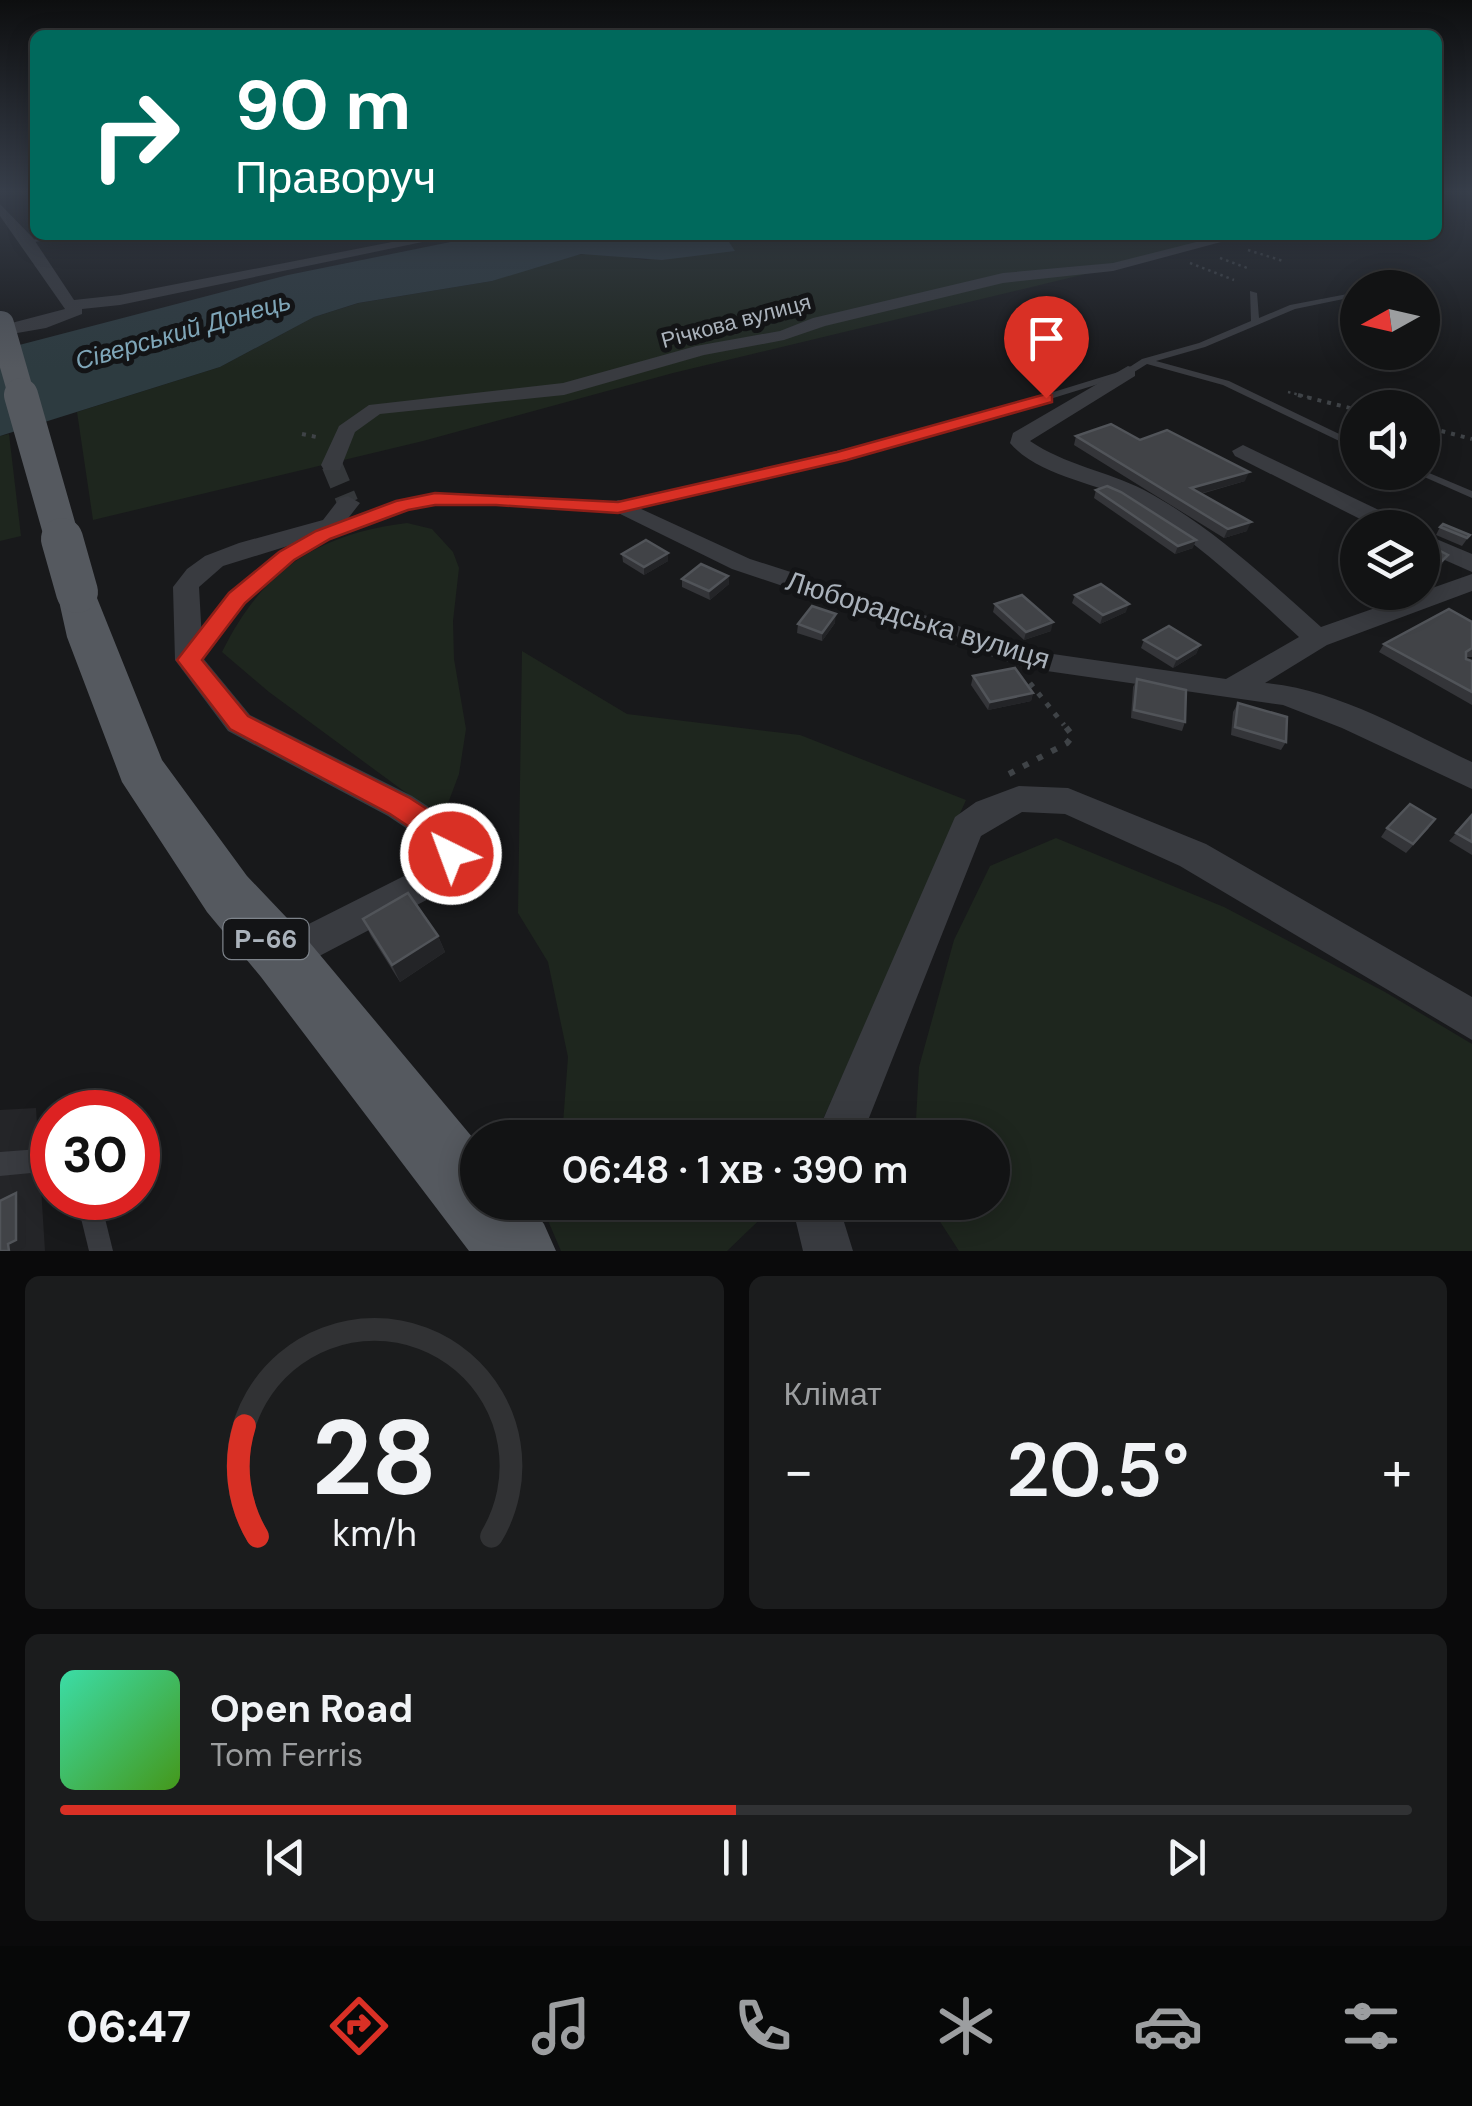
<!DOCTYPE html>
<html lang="uk">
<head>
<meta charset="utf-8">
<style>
	body { margin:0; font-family:"DM Sans",sans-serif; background:#1b1c1d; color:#f1f3f6; height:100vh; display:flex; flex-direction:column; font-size:38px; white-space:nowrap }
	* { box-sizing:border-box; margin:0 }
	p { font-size:32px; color:#9c9ea0 }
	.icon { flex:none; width:55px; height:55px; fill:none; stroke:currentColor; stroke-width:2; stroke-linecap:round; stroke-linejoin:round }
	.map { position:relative; height:1251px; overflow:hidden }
	.side { display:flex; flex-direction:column; gap:25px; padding:25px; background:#0a0a0b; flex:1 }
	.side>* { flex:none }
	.banner { position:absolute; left:30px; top:30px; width:1412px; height:210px; border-radius:15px; box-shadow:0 5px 25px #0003,0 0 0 2px #313234; background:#00695c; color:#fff; overflow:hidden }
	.needle { width:65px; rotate:262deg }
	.controls { position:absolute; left:1340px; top:270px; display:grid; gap:20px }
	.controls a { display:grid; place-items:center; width:100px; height:100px; border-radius:50%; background:#121314; box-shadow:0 5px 25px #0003,0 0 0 2px #313234; font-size:50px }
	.speed { position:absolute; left:30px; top:1090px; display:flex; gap:20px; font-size:50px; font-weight:700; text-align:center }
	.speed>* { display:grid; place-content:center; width:130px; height:130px; border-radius:50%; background:#121314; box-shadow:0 5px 25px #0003,0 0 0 2px #313234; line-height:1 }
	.speed .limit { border:15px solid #d22; background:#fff; color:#111 }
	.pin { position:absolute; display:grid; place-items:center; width:85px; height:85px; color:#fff; margin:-102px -42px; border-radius:50% 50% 50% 0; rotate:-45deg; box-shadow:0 0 10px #0007 }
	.pin .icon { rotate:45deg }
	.me { position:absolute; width:110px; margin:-55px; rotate:318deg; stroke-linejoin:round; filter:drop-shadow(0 0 8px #0008) }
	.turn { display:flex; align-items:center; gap:35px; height:210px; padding:0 40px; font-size:45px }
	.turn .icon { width:130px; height:130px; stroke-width:2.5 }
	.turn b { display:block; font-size:70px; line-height:85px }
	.big { font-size:75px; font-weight:600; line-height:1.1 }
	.side .widget { flex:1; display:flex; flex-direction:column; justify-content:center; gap:15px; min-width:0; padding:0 35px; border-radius:15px; background:#1b1c1d }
	.side .dial { align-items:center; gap:0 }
	.dial svg { height:260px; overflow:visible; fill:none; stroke:#313234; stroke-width:7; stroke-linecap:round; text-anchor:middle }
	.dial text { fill:#f1f3f6; stroke:none }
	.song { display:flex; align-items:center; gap:30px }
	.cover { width:120px; height:120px; border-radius:15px; background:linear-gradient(135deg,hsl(160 70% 55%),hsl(100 70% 35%)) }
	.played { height:10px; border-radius:5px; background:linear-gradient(90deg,#d93025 50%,#313234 50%) }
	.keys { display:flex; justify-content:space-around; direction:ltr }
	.heat { display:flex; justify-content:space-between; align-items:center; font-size:55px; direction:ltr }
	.side .tiles { flex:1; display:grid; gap:25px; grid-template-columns:1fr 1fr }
	.widget:last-child { grid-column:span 2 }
	.trip { position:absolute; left:460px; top:1120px; width:550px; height:100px; border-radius:50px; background:#121314; box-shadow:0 5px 25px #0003,0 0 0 2px #313234; font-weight:600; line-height:100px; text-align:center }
	.dock { display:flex; height:160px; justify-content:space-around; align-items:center; background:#070808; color:#9c9ea0 }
	.dock .icon { width:70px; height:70px }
	.dock .selected { color:#d93025 }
	.dock b { font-size:45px; color:#f1f3f6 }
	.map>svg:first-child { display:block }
	.built { fill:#242528 }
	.green { fill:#1e261e }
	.water { fill:#2d3b40 }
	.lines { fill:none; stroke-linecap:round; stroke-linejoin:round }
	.minor-tunnel { stroke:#35383b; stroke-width:21; stroke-dasharray:21 11; stroke-linecap:butt }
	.path-far3 { stroke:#3f4347; stroke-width:2.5; stroke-dasharray:2.5 4; stroke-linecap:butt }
	.path-far2 { stroke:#3f4347; stroke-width:4; stroke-dasharray:4 6; stroke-linecap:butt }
	.path-far1 { stroke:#3f4347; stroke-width:5; stroke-dasharray:5 8; stroke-linecap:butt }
	.path { stroke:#3f4347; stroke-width:6; stroke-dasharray:6 10; stroke-linecap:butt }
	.service { fill:#393b40; fill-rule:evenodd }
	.minor { fill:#393b40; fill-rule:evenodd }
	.primary { fill:#55595f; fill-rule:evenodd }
	.primary-bridge-far2 { stroke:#55595f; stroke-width:26 }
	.primary-bridge-far1 { stroke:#55595f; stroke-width:34 }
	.primary-bridge { stroke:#55595f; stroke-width:42 }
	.wall { fill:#343539 }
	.shaded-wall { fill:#232427 }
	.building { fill:#414347; stroke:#515459; stroke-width:2.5 }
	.route { fill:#d93025; stroke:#8d1f18; stroke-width:2.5 }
	.labels { text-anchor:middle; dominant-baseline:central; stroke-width:10; stroke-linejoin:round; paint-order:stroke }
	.far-street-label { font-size:22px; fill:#aab2bb; stroke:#131416 }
	.far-water-label { font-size:25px; font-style:italic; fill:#7fa6b8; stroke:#131416 }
	.shield { fill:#131416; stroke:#7d838a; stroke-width:2.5 }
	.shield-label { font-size:25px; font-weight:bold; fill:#aab2bb }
	.street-label { font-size:28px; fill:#aab2bb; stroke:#131416 }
</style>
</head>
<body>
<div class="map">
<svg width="1472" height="1251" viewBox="0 0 1472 1251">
	<rect width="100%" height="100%" fill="#18191b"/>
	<!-- built -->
	<path class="built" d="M36 1108 45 1251H0V1110Z"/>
	<!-- green -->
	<g class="green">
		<path d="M735 235H1248L673 373 423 441 93 520 77 412 220 367 314 317 359 303 492 281 564 256 598 253 646 260 729 242Z"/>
		<path d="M9 434 21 536 0 541V436Z"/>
		<path d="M407 523 432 529 453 552 459 568 453 621 454 659 466 729 459 774 447 806H424L269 692 222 652C262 570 318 534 407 523Z"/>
		<path d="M522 651 627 714 800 735 966 800 815 1137H562L568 1057 548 962 518 913Z"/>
		<path d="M1056 838 1224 907 1385 992 1472 1044V1251H959L928 1203 992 1202V1138L915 1137 919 1067 954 940 990 866Z"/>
		<path d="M552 1203V1202L777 1203 727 1251H561L549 1223Z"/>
	</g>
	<!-- water -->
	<path class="water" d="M485 235H735L729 242 735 251 662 260 581 254 492 281 358 303 314 317 220 367 0 436V350L288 275Z"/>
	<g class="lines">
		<!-- minor-tunnel -->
		<path class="minor-tunnel" d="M332 465 348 503"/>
		<!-- path-far3 -->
		<g class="path-far3">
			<path d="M1248 250 1283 261"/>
			<path d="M1220 258 1250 269"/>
			<path d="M1190 263 1234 280"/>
			<path d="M1288 392 1308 397"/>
		</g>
		<!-- path-far2 -->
		<g class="path-far2">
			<path d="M1298 395 1358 410"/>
			<path d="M1422 426 1472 439"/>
			<path d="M302 434 321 438"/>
		</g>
		<!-- path-far1 -->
		<path class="path-far1" d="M1030 683 1064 725"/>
		<!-- path -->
		<path class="path" d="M1009 774 1067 743 1073 736 1062 722"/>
		<!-- service -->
		<g class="service">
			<path d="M61 235H81L28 243 25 241Z"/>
			<path d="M1250 291 1257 293 1259 318 1290 305 1358 292V296L1295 309 1205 347 1156 361 1229 381 1358 443V450L1223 385 1147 364 1131 374 959 427 618 510 435 502C363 516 295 548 243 600 225 618 211 641 195 661L190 663 183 658 232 595 282 553 319 532 399 503 435 496 618 504 952 423 1125 370 1142 359 1199 343 1251 321Z"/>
			<path d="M1422 470 1472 491V498L1413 472H1422Z"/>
			<path d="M52 1148V1171L0 1176V1152Z"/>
			<path d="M76 1198H100L113 1251H89Z"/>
		</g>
		<!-- minor -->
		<g class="minor">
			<path d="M0 204 33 238 74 300 120 295 428 235H456L120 305 82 309V314L46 328 0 336V326L65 309 0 216Z"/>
			<path d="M1224 235H1247L1113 271 1003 283 825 326 784 340 704 355 564 395 380 414 355 432 340 470H324L321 465 339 426 369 405 563 383 696 346 780 331 813 318 1003 273 1113 263Z"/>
			<path d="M1128 366 1135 368V376L1030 441C1065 465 1107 471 1144 490 1210 525 1266 578 1321 627L1472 574V591L1327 645 1265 683C1337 689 1408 732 1472 762V789L1342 728 1283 705 1026 668 732 569 606 507 618 500 626 502 750 559 1039 652 1226 679 1299 637C1247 589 1196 540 1135 504 1097 481 1040 478 1010 443L1013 433Z"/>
			<path d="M1243 445 1406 523 1410 528H1378L1235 456 1232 451Z"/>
			<path d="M348 496 360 503 339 530 223 566 199 587 203 658 250 715 412 796 452 822 469 854 454 882 436 895 283 975 269 970 263 957 269 944 410 873 433 853 427 842 388 816 228 731 175 660 173 587 187 569 205 556 239 543 323 520 340 498Z"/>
			<path d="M1422 533 1472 554V572L1422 550Z"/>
			<path d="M1019 786 1068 788 1206 844 1472 997V1040L1180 866 1065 814 1022 812 981 836 861 1138H815L955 817 976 802Z"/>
			<path d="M796 1202H844V1222L853 1251H803L796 1222Z"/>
		</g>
		<!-- primary -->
		<path class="primary" d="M77 580 91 583 162 760 247 876 305 937 478 1144V1202H527L544 1224 556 1251H469L261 977 207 912 122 782 67 637 57 592 63 583Z"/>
		<!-- primary-bridge-far2 -->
		<path class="primary-bridge-far2" d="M1 324 22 397"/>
		<!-- primary-bridge-far1 -->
		<path class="primary-bridge-far1" d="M21 395 63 542"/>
		<!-- primary-bridge -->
		<path class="primary-bridge" d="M62 539 77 592"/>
	</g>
	<!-- wall -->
	<g class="wall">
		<path d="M1076 436 1245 481 1201 494 1247 531 1224 538 1074 445Z"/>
		<path d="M1096 490 1193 548 1175 554 1094 498Z"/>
		<path d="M1440 527 1470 535 1462 546 1436 535Z"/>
		<path d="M1422 543 1443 563 1426 580 1422 578Z"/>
		<path d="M668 553V561L644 575 623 562 622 554Z"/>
		<path d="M728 576 729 584 710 600 682 587V579Z"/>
		<path d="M1075 595 1126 612 1100 624 1072 603Z"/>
		<path d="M995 604 1051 631 1024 640 993 612Z"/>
		<path d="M1472 622V657H1466V659L1472 661V705L1379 652 1384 644Z"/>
		<path d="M835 623 822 641 797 633 798 624Z"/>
		<path d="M1144 640 1200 645 1196 654 1173 668 1141 648Z"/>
		<path d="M973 676 1033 693 1031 701 988 710 971 685Z"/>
		<path d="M1137 679 1185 722 1182 731 1131 718 1133 687Z"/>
		<path d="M1238 703 1286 742 1281 750 1231 735 1233 712Z"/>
		<path d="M1472 815V855L1449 841Z"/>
		<path d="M1387 828H1429L1406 853 1381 837Z"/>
		<path d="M363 919 438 936 445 952 400 982 371 936Z"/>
	</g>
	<!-- shaded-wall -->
	<g class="shaded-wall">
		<path d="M1249 472 1245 481 1188 497 1191 488Z"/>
		<path d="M1251 522 1247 531 1224 538 1228 529Z"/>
		<path d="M1196 540 1193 548 1175 554 1178 546Z"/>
		<path d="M668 553V561L644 575V567Z"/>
		<path d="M1448 555 1443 563 1426 580 1431 572Z"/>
		<path d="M728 576 729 584 710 600 709 591Z"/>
		<path d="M1129 604 1126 612 1100 624 1103 615Z"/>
		<path d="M836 614 835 623 822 641V633Z"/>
		<path d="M1053 622 1051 631 1024 640 1026 632Z"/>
		<path d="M1200 645 1196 654 1173 668 1177 659Z"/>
		<path d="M1033 693 1031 701 988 710 990 702Z"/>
		<path d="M438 936 445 952 400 982 392 965Z"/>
		<path d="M16 1193 25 1200 26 1246 19 1251H9L8 1244Z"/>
	</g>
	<!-- building -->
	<g class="building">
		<path d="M1111 424 1140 440 1167 430 1249 472 1191 488 1251 522 1228 529 1076 436Z"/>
		<path d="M1107 486 1121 492 1196 540 1178 546 1096 490Z"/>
		<path d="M1443 524 1470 535 1467 538 1440 527Z"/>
		<path d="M646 540 668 553 644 567 622 554Z"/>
		<path d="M1423 542 1448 555 1431 572 1422 566Z"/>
		<path d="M701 564 728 576 709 591 682 579Z"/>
		<path d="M1101 584 1129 604 1103 615 1075 595Z"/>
		<path d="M1022 595 1053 622 1026 632 995 604Z"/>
		<path d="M812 606 836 614 822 633 798 624Z"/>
		<path d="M1449 609 1472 622V648L1466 652V659L1472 661V692L1384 644Z"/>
		<path d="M1169 626 1200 645 1177 659 1144 640Z"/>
		<path d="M1015 668 1033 693 990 702 973 676Z"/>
		<path d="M1137 679 1186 690 1185 722 1134 710Z"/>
		<path d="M1238 703 1287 717 1286 742 1235 727Z"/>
		<path d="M1410 804 1435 819 1413 844 1387 828Z"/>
		<path d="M1472 815V842L1456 833Z"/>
		<path d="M408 893 438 936 392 965 363 919Z"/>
		<path d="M16 1193V1240L8 1244 9 1251H0V1201Z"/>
	</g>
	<!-- sky -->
	<linearGradient id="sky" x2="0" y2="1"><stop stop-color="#0d0e0f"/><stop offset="0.52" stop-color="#373e4a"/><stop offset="1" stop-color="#373e4a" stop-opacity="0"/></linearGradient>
	<rect width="1472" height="368" fill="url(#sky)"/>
	<!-- route -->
	<path class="route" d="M1046 394 1052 395V402L847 460 618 513 496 505H435L408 510 330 539 294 560 245 603 202 660 248 716 410 798 450 824 466 854 461 862 451 866 441 862 429 840 390 814 230 729 177 660 229 593 279 552 316 531 396 501 435 493 618 502 837 452Z"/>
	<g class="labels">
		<!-- far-street labels -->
		<g class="far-street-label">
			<text transform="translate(736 321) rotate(-15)">Річкова вулиця</text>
		</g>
		<!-- far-water labels -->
		<g class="far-water-label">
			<text transform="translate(183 331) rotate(-16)">Сіверський Донець</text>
		</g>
		<!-- shield labels -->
		<rect class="shield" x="223.5" y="919" width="85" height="40" rx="8"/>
		<g class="shield-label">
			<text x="266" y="939">Р-66</text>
		</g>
		<!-- street labels -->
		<g class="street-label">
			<text transform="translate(918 620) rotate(17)">Люборадська вулиця</text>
		</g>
	</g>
</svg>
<div class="controls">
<a><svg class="needle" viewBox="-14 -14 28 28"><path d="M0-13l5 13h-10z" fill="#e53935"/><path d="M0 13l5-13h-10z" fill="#9c9ea0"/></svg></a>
<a><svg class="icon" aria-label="sound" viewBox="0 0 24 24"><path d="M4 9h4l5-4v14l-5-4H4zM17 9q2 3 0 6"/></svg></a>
<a><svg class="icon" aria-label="layers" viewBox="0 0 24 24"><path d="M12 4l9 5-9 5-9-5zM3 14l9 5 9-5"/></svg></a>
</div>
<div class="speed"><div class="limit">30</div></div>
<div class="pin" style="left:1046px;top:398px;background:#d93025"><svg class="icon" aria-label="arrive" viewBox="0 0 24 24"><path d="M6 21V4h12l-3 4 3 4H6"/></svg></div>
<svg class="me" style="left:451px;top:854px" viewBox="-20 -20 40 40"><circle r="17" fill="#d93025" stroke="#fff" stroke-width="3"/><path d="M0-11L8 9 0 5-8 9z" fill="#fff"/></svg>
<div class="trip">06:48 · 1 хв · 390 m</div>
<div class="banner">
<div class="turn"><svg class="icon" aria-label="right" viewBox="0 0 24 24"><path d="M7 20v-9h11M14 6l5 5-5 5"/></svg><div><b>90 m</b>Праворуч</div></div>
</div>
</div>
<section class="side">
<div class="tiles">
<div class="widget dial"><svg viewBox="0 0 100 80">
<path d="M14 69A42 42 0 1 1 86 69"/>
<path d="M14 69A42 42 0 0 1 10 35" stroke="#d93025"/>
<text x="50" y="56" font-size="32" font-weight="700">28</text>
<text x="50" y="72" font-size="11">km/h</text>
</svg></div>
<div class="widget"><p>Клімат</p>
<div class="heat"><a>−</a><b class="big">20.5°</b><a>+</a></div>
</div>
<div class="widget">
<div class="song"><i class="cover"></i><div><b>Open Road</b><p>Tom Ferris</p></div></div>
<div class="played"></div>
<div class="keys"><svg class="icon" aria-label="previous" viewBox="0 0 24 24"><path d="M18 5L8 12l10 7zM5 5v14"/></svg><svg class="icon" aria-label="pause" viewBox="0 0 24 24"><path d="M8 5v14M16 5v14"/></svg><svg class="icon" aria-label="next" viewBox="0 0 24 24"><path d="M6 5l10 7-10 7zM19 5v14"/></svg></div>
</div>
</div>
</section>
<nav class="dock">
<b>06:47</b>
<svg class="icon selected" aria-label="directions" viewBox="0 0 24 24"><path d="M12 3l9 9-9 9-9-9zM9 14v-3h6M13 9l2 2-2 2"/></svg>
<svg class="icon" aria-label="music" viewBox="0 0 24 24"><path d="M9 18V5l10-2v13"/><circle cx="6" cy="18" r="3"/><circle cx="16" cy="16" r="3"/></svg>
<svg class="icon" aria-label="phone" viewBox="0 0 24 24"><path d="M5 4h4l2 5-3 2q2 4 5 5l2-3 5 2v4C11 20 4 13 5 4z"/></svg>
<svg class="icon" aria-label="climate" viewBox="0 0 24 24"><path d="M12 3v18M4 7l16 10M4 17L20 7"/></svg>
<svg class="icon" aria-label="car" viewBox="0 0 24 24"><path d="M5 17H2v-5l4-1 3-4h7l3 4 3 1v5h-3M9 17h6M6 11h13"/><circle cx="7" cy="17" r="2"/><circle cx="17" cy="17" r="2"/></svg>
<svg class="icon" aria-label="filters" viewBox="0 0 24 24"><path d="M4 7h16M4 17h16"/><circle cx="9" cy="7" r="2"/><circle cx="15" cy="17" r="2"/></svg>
</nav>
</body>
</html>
